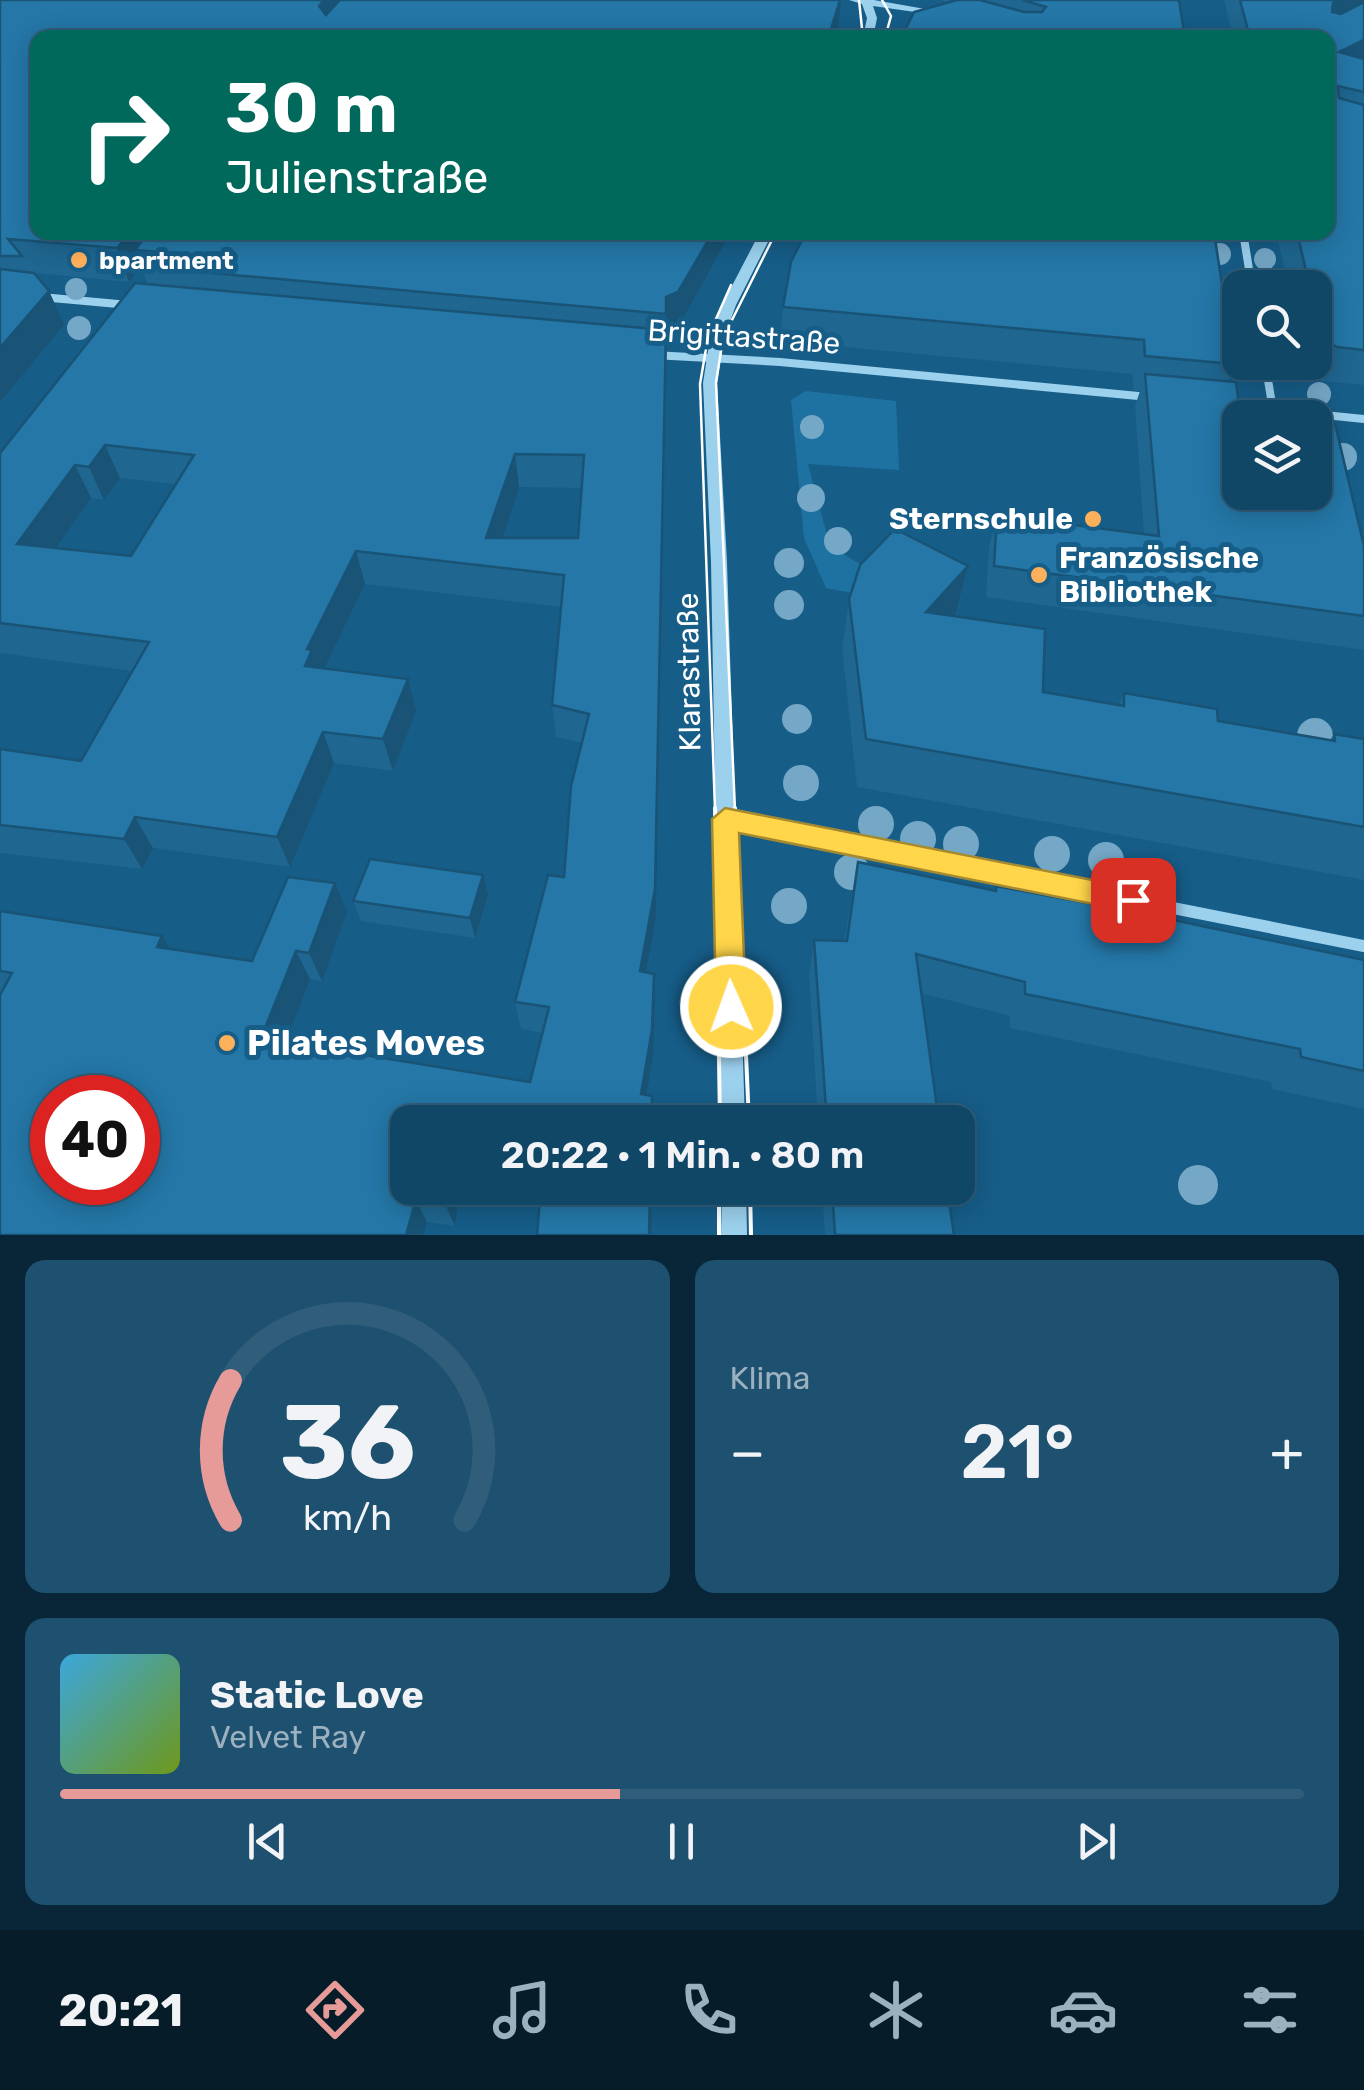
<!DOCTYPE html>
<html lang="de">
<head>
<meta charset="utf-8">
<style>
	body { margin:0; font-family:Rubik,sans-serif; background:#1e506f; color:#f1f3f6; height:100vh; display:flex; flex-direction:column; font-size:38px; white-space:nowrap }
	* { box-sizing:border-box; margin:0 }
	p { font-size:32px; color:#9cb1bf }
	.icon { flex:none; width:55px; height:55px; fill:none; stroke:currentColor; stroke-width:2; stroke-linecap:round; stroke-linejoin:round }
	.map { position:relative; height:1235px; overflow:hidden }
	.details { display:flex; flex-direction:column; gap:25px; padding:25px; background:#092638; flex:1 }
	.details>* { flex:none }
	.guide { position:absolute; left:30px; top:30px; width:1305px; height:210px; border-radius:20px; box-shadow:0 5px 25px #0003,0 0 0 2px #305e7a; background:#00695c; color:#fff; overflow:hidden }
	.controls { position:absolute; left:1222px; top:270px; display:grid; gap:20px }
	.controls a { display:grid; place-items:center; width:110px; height:110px; border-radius:20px; background:#104666; box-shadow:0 5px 25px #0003,0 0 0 2px #305e7a; font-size:50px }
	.speed { position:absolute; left:30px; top:1075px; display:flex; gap:20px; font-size:50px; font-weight:700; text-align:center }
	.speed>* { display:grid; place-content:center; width:130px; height:130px; border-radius:50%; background:#104666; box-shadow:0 5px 25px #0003,0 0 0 2px #305e7a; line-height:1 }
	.speed .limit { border:15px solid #d22; background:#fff; color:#111 }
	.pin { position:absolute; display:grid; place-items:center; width:85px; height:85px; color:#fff; margin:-42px; border-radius:20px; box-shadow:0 5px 15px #0006 }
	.me { position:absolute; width:110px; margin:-55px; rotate:358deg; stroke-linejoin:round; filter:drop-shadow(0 0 8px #0008) }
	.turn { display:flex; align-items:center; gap:35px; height:210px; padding:0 30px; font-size:45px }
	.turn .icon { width:130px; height:130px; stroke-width:2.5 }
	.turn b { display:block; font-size:70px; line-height:85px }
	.big { font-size:75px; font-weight:600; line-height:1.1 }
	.details .card { flex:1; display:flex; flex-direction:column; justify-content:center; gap:15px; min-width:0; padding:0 35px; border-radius:20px; background:#1e506f }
	.details .dial { align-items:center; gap:0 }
	.dial svg { height:260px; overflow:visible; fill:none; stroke:#305e7a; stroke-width:7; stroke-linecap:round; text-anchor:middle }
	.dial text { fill:#f1f3f6; stroke:none }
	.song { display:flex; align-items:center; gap:30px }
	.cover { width:120px; height:120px; border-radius:15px; background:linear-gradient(135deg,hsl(200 70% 55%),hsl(80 70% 35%)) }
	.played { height:10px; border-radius:5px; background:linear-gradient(90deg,#e69b98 45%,#305e7a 45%) }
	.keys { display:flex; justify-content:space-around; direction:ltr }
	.heat { display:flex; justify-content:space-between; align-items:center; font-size:55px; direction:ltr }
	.details .tiles { flex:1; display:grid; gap:25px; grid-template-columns:1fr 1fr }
	.card:last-child { grid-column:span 2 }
	.trip { position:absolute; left:390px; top:1105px; width:585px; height:100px; border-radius:20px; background:#104666; box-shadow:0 5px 25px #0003,0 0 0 2px #305e7a; font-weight:600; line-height:100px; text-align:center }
	.tabs { display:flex; height:160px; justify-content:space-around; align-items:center; background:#061c29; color:#9cb1bf }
	.tabs .icon { width:70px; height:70px }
	.tabs .current { color:#e69b98 }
	.tabs b { font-size:45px; color:#f1f3f6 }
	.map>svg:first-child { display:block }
	.green { fill:#1e72a1 }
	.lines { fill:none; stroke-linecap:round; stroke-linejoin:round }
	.minor-far1 { stroke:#9cd1ee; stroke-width:8 }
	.minor { stroke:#9cd1ee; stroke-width:12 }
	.tertiary { fill:#9cd1ee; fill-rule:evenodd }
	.tram-far1 { stroke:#fff; stroke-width:2.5 }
	.tram { stroke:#fff; stroke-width:4 }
	.tree { fill:#75a8c7 }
	.wall { fill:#1f6690; fill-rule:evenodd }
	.shaded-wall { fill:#195375 }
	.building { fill:#2477a7; stroke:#195375; stroke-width:2.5; fill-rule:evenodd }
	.route { fill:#ffd54a; stroke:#a68a30; stroke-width:2.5 }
	.poi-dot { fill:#ffb05a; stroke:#165d88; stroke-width:4 }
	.labels { text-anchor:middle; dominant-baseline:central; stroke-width:10; stroke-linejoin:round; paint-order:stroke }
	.far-poi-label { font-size:25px; font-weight:bold; fill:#fff; stroke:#165d88; text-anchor:start }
	.street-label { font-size:30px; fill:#fff; stroke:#165d88 }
	.poi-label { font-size:30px; font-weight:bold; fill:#fff; stroke:#165d88; text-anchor:end }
	.near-poi-label { font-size:35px; font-weight:bold; fill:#fff; stroke:#165d88; text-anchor:start }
</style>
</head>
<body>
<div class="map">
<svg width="1364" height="1235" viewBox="0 0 1364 1235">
	<rect width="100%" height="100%" fill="#165d88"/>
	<!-- green -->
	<path class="green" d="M806 391 896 401 899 470 808 464 830 546 875 573 853 593 826 588 804 538 791 400Z"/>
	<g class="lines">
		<!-- minor-far1 -->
		<g class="minor-far1">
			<path d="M1243 232 1252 288"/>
			<path d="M41 297 129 305"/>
			<path d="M653 355 780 362 1149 397"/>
			<path d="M1265 362 1273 410"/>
			<path d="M1226 405 1364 419"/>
		</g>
		<!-- minor -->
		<path class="minor" d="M725 819 1364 946"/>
		<!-- tertiary -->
		<g class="tertiary">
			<path d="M849 0H874L948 13 943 16 873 6 877 18 873 38H863L867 18 862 4Z"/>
			<path d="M760 232H773L736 305 724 338 717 383 727 562 745 1122H721L711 562 703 383 710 338 722 305Z"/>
			<path d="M722 1188H746L747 1235H721Z"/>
		</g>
		<!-- tram-far1 -->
		<g class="tram-far1">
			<path d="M859 0 863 38"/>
			<path d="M882 0 891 16 885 38"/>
			<path d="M715 810 700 384 708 337 731 285"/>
			<path d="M735 810 716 383 723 338 776 232"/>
		</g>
		<!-- tram -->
		<g class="tram">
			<path d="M715 808 720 1122"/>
			<path d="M735 808 749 1122"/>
			<path d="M719 1188V1235"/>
			<path d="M750 1188 751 1235"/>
		</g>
	</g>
	<!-- trees -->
	<g class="tree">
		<circle cx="1220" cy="254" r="11"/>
		<circle cx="1265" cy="259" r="11"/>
		<circle cx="76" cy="289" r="11"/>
		<circle cx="79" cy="328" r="12"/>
		<circle cx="1319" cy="394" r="12"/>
		<circle cx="812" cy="427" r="12"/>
		<circle cx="1343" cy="457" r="14"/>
		<circle cx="811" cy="498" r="14"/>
		<circle cx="838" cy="541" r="14"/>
		<circle cx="789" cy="563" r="15"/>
		<circle cx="789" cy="605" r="15"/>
		<circle cx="797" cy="719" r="15"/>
		<circle cx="1315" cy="736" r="18"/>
		<circle cx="801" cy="783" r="18"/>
		<circle cx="876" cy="824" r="18"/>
		<circle cx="918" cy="839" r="18"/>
		<circle cx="961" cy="844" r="18"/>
		<circle cx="1052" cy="854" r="18"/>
		<circle cx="1106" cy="860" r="18"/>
		<circle cx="852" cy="872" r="18"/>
		<circle cx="789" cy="906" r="18"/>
		<circle cx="1198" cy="1185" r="20"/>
	</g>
	<!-- wall -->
	<g class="wall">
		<path d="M0 0 38 38V232H731L679 326 667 331 656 918 646 973 654 974 655 1002 653 1056 408 1122V1188H460L455 1226 427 1222 0 1235V912L170 949 252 961 335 883 347 912 322 981 310 979 285 1042 530 1082 542 1033 521 1029 515 1002 564 877 582 743 556 737 552 705 561 607 365 584 325 669 416 711 393 771 334 763 290 867 153 848 142 869 0 853V749L81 761 132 671 0 653V453L147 283 141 267 129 282 35 273 49 291 64 325 0 402ZM120 478 175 484 131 556 55 548 91 498 104 500ZM519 487 582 488 578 538H502Z"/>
		<path d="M941 0H1179L1185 38 947 3Z"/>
		<path d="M1224 0H1364V385L1321 381 1308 373 1305 362H1315V288H1289L1276 232H1328V38H1233Z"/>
		<path d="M806 232 1234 364 1228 381 1240 413 1364 546V650L986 597 989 547 997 515 1144 534 1135 406 1140 391 1134 390 1132 374 780 341 783 307Z"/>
		<path d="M968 566 956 616 1043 692 1119 705 1124 693 1218 721 1330 740 1334 734 1364 739V880L857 787 842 649 849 599Z"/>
		<path d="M858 862 994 891 996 886 1364 960V1109L1272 1089 1271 1082 1010 1028V1016L921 993 939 1122H818L809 975 814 940 844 941Z"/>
		<path d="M488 895 475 938 361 921 353 901Z"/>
		<path d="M822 1188H947L954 1235H825Z"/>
	</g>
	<!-- shaded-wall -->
	<g class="shaded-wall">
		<path d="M320 0H340L325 36 319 6Z"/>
		<path d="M1338 0H1364V4L1322 33 1333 3Z"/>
		<path d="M841 1 838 30 831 29Z"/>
		<path d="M1364 40V64L1339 52Z"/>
		<path d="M130 232H170L135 250 141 267 129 282 117 248Z"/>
		<path d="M713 232H731L679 326 667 331 666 348V297Z"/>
		<path d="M49 291 64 325 0 402V348Z"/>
		<path d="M666 330 656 918 641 999 640 971Z"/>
		<path d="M105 445 120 478 104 500 89 467Z"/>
		<path d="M515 454 519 487 493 567 486 538Z"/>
		<path d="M75 465 91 498 35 577 17 544Z"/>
		<path d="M356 551 365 584 321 676 305 666 307 649Z"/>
		<path d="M968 566 955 617 926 612Z"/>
		<path d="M408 679 416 711 393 771 383 739Z"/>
		<path d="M323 732 334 763 290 867 277 837Z"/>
		<path d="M135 817 153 848 142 869 124 839Z"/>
		<path d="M483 875 488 895 475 938 470 918Z"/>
		<path d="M335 883 347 912 322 981 309 953Z"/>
		<path d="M162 936 180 965 157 947Z"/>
		<path d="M296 951 310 979 277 1064 261 1038Z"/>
		<path d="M654 974 655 1002 653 1056 642 1120 641 1094Z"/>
		<path d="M448 1188H460L455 1226 445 1204Z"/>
		<path d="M650 1188H652L651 1235H649Z"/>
		<path d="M416 1200 427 1222 423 1235H406Z"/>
	</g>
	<!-- building -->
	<g class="building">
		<path d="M0 0H324L319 6 326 15 340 0H840L831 29 890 38H38V232H130L117 248 8 239 22 256H0Z"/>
		<path d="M957 0H980L1024 12H1042L1046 7 1023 0H1179L1185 38H901L914 12Z"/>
		<path d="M1240 0H1338L1333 3 1332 12 1341 14 1364 2V40L1339 52 1364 59V92L1338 86 1339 98 1364 105V350L1337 347 1323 339 1315 306V288H1310L1297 232H1328V38H1250Z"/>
		<path d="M149 232H713L678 292 666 297V314L145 267 158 252 135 250Z"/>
		<path d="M806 232H1214L1234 364 1145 356 1144 340 783 307 791 262Z"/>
		<path d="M0 269 34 273 49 291 0 348Z"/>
		<path d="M135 283 666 330 655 889 640 971 654 974 652 1030 641 1094 652 1096V1122H408V1188H448L445 1204 416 1200 406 1235H0V995L12 973 0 971V911L162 936 157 947 252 961 288 877 335 883 309 953 296 951 261 1038 530 1082 549 1007 515 1002 548 875 564 877 571 786 589 714 552 705 564 575 356 551 307 649 312 650 305 666 408 679 383 739 323 732 277 837 135 817 124 839 0 825V749L81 761 149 642 0 623V453ZM105 445 194 455 131 556 17 544 75 465 89 467ZM515 454 584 455 578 538H486ZM52 1098H138V1182H52Z"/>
		<path d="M1145 374 1236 382 1240 413 1278 418H1240V492H1315V422L1335 424 1364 546V616L994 566 997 515 1159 536Z"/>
		<path d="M895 529 968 566 926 612 1045 629 1043 692 1124 706V693L1217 709 1218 721 1335 741 1334 734 1364 739V827L866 739 849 599 860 565Z"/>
		<path d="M370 859 483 875 470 918 353 901Z"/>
		<path d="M858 862 996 891V886L1140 913 1364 960V1071L1301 1057 1300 1049 1025 994V982L916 954 939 1122H827L814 940 847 941Z"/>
		<path d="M541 1188H650L649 1235H537Z"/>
		<path d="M832 1188H947L954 1235H835Z"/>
	</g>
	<!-- route -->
	<path class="route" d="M725 808 1133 888 1143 892 1147 900 1143 909 1133 912 739 833 746 1007 741 1017 731 1021 721 1017 716 1007 712 819Z"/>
	<!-- markers -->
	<g class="poi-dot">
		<circle cx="79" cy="260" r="10"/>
		<circle cx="1093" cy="519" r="10"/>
		<circle cx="1039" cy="575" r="10"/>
		<circle cx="227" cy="1043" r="10"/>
	</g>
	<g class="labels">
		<!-- far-poi labels -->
		<g class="far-poi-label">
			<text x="99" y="260">bpartment</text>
		</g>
		<!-- street labels -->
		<g class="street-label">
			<text transform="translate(744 337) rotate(4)">Brigittastraße</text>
			<text transform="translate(689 672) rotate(-91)">Klarastraße</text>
		</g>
		<!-- poi labels -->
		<g class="poi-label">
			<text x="1073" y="519">Sternschule</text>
			<text x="1059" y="558" text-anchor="start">Französische<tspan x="1059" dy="34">Bibliothek</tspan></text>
		</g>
		<!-- near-poi labels -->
		<g class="near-poi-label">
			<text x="247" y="1043">Pilates Moves</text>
		</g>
	</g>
</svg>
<div class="controls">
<a><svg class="icon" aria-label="search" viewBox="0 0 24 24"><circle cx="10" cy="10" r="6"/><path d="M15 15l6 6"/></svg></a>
<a><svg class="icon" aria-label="layers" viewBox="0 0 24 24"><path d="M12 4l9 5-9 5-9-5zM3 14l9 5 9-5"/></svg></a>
</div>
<div class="speed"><div class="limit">40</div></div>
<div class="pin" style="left:1133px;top:900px;background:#d93025"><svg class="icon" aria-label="arrive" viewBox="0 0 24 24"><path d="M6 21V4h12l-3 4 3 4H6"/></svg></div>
<svg class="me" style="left:731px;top:1007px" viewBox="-20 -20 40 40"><circle r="17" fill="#ffd54a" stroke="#fff" stroke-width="3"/><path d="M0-11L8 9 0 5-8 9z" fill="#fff"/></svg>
<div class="trip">20:22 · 1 Min. · 80 m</div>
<div class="guide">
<div class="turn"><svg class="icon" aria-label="right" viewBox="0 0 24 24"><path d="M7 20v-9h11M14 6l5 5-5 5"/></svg><div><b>30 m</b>Julienstraße</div></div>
</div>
</div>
<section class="details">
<div class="tiles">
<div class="card dial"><svg viewBox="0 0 100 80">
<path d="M14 69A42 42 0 1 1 86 69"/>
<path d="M14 69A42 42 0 0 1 14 26" stroke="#e69b98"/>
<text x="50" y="56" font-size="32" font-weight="700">36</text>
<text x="50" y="72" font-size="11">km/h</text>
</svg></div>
<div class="card"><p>Klima</p>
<div class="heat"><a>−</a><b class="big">21°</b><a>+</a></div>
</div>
<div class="card">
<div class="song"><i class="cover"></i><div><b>Static Love</b><p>Velvet Ray</p></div></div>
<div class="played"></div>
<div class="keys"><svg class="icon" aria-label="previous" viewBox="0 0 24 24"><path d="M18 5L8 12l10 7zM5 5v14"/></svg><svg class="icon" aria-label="pause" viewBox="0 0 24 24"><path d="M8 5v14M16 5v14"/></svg><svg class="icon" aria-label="next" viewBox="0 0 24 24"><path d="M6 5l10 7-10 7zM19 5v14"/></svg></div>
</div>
</div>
</section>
<nav class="tabs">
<b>20:21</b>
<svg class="icon current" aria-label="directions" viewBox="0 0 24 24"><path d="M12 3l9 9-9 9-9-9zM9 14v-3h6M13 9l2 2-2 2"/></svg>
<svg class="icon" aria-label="music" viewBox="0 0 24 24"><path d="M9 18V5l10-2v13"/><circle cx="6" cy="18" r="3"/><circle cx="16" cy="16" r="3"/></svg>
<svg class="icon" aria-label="phone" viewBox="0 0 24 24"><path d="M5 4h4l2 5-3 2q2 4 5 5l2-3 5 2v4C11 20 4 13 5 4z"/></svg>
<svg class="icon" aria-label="climate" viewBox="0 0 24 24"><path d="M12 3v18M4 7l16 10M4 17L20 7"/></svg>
<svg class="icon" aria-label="car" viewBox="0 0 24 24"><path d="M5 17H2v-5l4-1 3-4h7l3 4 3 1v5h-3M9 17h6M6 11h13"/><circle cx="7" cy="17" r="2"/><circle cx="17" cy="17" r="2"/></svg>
<svg class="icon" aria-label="filters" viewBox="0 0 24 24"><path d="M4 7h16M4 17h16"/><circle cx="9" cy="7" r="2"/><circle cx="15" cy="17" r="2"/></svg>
</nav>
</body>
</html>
